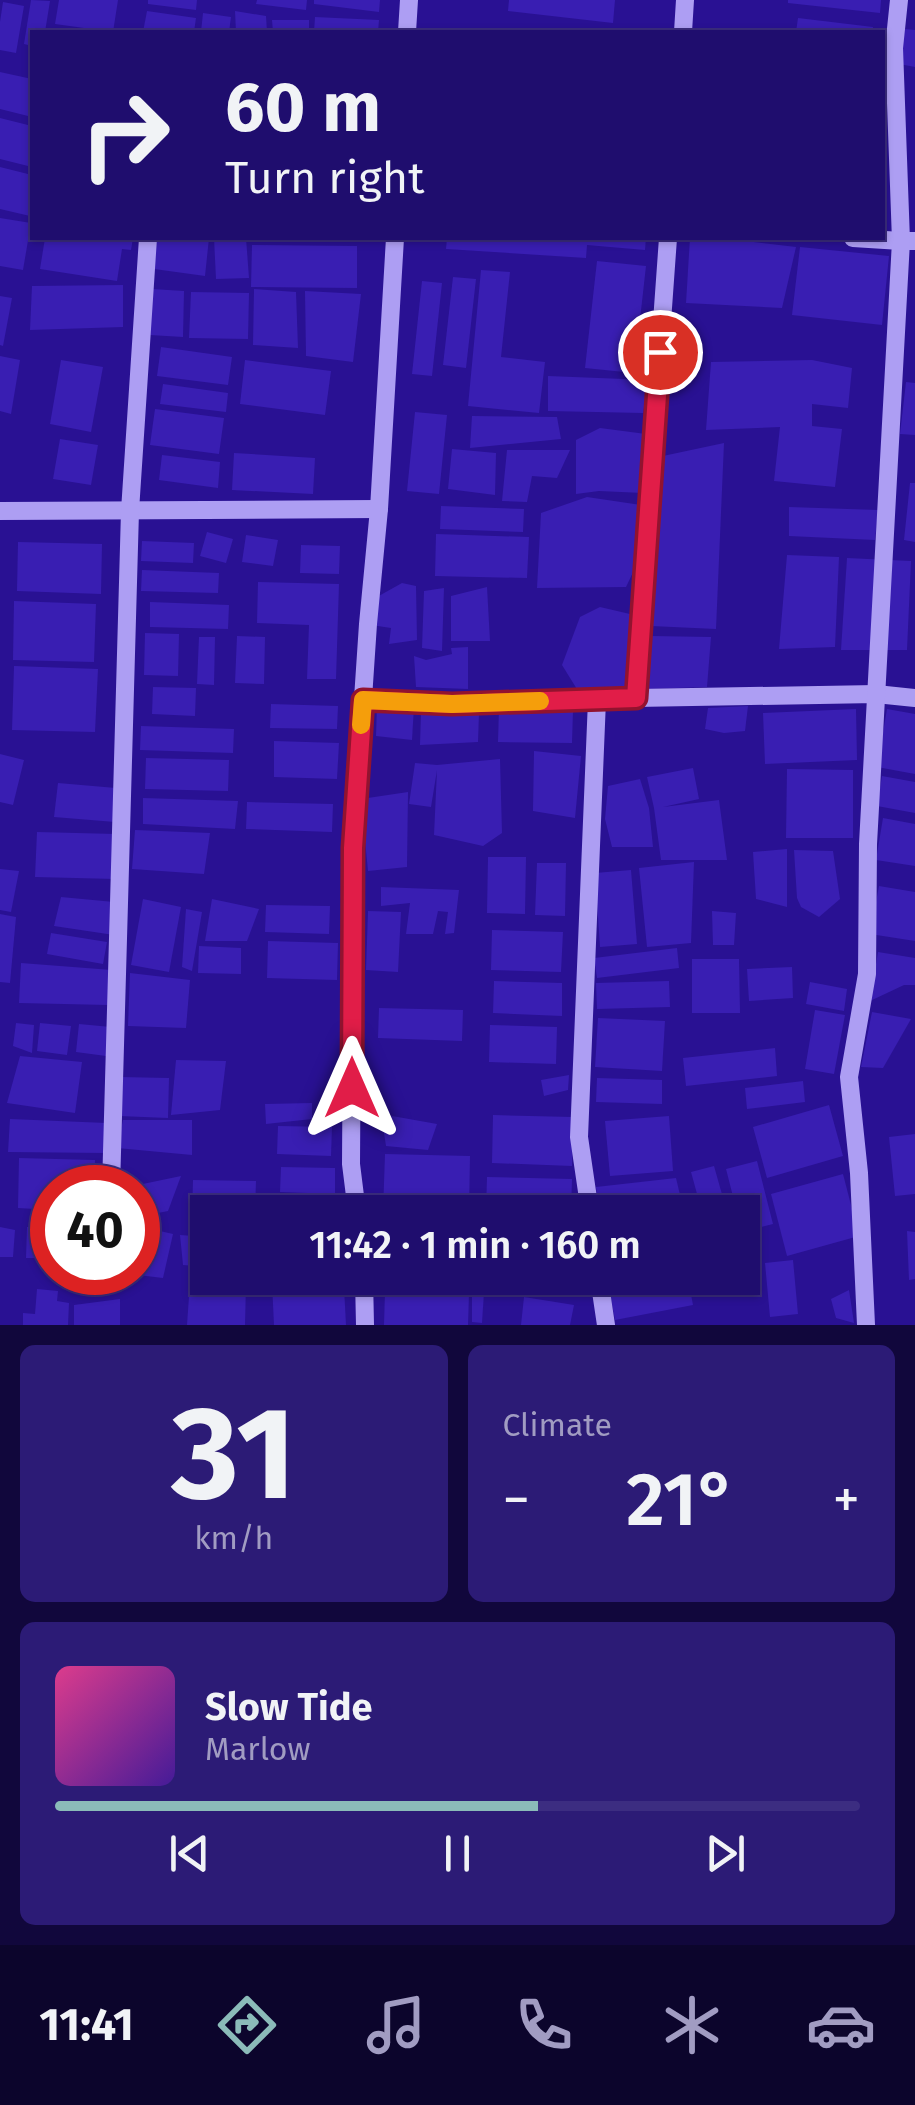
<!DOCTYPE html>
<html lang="en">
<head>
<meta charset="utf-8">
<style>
	body { margin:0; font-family:"Fira Sans",sans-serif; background:#2c1b76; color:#f1f3f6; height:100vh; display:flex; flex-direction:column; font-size:38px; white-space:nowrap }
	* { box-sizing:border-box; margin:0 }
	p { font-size:32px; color:#a19cc2 }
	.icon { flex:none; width:55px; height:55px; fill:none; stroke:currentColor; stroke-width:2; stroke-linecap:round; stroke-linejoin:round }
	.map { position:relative; height:1325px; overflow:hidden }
	.side { display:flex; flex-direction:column; gap:20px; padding:20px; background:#11073c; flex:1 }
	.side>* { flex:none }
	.guide { position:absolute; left:30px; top:30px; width:855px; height:210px; border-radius:0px; box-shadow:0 2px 8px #0004,0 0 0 2px #3c2d81; background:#1f0d6e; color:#f1f3f6; overflow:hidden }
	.speed { position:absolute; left:30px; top:1165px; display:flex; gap:20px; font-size:50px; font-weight:700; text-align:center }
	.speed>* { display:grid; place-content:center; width:130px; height:130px; border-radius:50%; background:#1f0d6e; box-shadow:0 2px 8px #0004,0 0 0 2px #3c2d81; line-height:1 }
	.speed .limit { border:15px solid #d22; background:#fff; color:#111 }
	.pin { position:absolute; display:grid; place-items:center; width:85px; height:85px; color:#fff; margin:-42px; border:5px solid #fff; border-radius:50%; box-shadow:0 2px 10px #0007 }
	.me { position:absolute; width:110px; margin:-55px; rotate:0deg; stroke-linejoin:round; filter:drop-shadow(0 0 8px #0008) }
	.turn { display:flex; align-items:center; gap:35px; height:210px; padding:0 30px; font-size:45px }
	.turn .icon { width:130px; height:130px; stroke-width:2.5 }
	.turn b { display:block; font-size:70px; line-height:85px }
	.big { font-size:75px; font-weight:600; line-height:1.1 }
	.side .tile { flex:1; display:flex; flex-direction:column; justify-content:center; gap:15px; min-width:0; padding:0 35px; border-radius:15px; background:#2c1b76 }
	.side .dial { align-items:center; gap:0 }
	.dial b { font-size:130px; line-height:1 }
	.song { display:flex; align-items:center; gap:30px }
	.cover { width:120px; height:120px; border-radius:15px; background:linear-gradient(135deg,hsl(330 70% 55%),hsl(260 70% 35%)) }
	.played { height:10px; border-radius:5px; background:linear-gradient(90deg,#8bbbb9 60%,#3c2d81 60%) }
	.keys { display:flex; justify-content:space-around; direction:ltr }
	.heat { display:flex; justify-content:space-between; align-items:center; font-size:55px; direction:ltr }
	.side .tiles { flex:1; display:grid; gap:20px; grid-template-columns:1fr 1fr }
	.tile:last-child { grid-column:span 2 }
	.trip { position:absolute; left:190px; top:1195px; width:570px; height:100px; border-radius:0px; background:#1f0d6e; box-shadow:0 2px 8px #0004,0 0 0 2px #3c2d81; font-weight:600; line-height:100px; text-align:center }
	.tabs { display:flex; height:160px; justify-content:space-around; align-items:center; background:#0c052c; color:#a19cc2 }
	.tabs .icon { width:70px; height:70px }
	.tabs .on { color:#8bbbb9 }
	.tabs b { font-size:45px; color:#f1f3f6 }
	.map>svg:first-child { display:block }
	.building { fill:#391eb2 }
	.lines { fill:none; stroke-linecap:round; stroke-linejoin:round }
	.minor { stroke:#ad9ef3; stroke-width:18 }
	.route-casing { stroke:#92132f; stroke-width:25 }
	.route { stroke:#e11d48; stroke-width:18 }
	.slow { stroke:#f59e0b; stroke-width:18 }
</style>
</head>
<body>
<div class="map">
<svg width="915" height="1325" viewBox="0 0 915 1325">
	<rect width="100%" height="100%" fill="#291193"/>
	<!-- building -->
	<g class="building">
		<path d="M31 0 50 1 45 32H32V46L24 44Z"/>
		<path d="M59 0H118L113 32 55 24Z"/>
		<path d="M148 0H197L196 10 148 4Z"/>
		<path d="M257 0H307L306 10 256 4Z"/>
		<path d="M314 0H380L379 12 314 4Z"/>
		<path d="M509 0H615L613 23 508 11Z"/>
		<path d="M788 0H881L880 13 788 3Z"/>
		<path d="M3 2 24 6 16 53 0 50V22Z"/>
		<path d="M147 11 196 18 194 32H143Z"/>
		<path d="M235 11 266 16 267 32H236Z"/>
		<path d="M203 13 231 17 229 32H201Z"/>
		<path d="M315 17 379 20 378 32H314Z"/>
		<path d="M798 18 873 27 872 32H796Z"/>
		<path d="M272 20H309V32H273Z"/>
		<path d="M905 29 915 30V67L899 64Z"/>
		<path d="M0 72 32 79V117L0 109Z"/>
		<path d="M0 118 32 126V167L0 159Z"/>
		<path d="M0 167 32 175V205L30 216 0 209Z"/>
		<path d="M0 218 31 223 23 270 0 266Z"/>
		<path d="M45 238H133L131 250 122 249 117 281 40 269Z"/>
		<path d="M151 238H209L205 276 147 268Z"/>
		<path d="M214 238H246L249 278 216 279Z"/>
		<path d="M447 238H646L645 250 587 245 586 258 446 249Z"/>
		<path d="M690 238H721L796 247 782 308 686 303Z"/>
		<path d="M252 245 357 246V288L251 287Z"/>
		<path d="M800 247 889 256 882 325 792 315Z"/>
		<path d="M597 261 646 266 634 373 585 368Z"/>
		<path d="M481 270 510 272 501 357 545 362 539 413 468 406Z"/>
		<path d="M453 277 476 279 466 368 443 365Z"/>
		<path d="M422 281 442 283 432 376 412 374Z"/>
		<path d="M123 285V327L30 330 32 286Z"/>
		<path d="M152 289 184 291 183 337 150 335Z"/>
		<path d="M254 289 296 292 298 348 253 345Z"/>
		<path d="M305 291 361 294 353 362 306 356Z"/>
		<path d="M191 292 249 293 248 339 189 338Z"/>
		<path d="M0 296 12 298 3 346 0 345Z"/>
		<path d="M161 347 232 357 228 385 157 376Z"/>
		<path d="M0 356 20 360 11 414 0 411Z"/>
		<path d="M61 360 103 367 91 432 50 424Z"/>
		<path d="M245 360 331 371 325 415 240 404Z"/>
		<path d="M812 360 852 368 848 408 812 404V426L842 429 835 487 774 481 780 427 706 430 711 362Z"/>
		<path d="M548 376 649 380 643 413 548 411Z"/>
		<path d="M906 382 915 383V435L900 434Z"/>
		<path d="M163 384 228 393 226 412 160 404Z"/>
		<path d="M155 409 224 418 219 454 150 445Z"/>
		<path d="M415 412 447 415 439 494 407 491Z"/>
		<path d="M472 416 557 417 561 439 470 448Z"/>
		<path d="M600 428 646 434 643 493 599 491 576 494V440Z"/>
		<path d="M60 439 98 445 91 485 53 479Z"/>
		<path d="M724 443 716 629 651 626 652 564 663 456Z"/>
		<path d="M452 449 496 453 495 495 448 489Z"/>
		<path d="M507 450H570L557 478 532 476 527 502 502 501Z"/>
		<path d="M234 453 315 458 313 494 232 490Z"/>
		<path d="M162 455 220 462 218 488 159 480Z"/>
		<path d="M910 483H915V542L904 540Z"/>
		<path d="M587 497 641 505 638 562 626 587 537 588 541 513Z"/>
		<path d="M441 506 524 509 523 532 440 529Z"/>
		<path d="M789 507 878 510 875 540 789 536Z"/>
		<path d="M207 532 233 539 226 563 200 556Z"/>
		<path d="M436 534 529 537 527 578 435 576Z"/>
		<path d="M246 535 278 540 273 566 242 562Z"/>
		<path d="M142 541 194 543 193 563 141 561Z"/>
		<path d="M18 542 102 544 101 594 17 591Z"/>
		<path d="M301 545 340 546 339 574 300 573Z"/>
		<path d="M787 555 839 557 835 647 779 649Z"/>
		<path d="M847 558 911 561 907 650H841Z"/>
		<path d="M142 570 219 573 218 593 141 591Z"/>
		<path d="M258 582 339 584 336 679H307L309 625 257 623Z"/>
		<path d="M402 583 416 586 417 640 389 644 391 628 371 625 377 597Z"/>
		<path d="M487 587 490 641H451V596Z"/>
		<path d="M444 588 442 651 422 648 424 591Z"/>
		<path d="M14 601 96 604 94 662 13 660Z"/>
		<path d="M150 602 229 605 228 629 150 627Z"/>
		<path d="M600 607 630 614 626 691 580 694 562 665 580 617Z"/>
		<path d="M145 633 179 634 178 676 144 675Z"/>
		<path d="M237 636 265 637 264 684 235 683Z"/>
		<path d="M651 636 711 637 707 687 645 689Z"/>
		<path d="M199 637H215L214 685 197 684Z"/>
		<path d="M468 647V689L416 687 414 656 426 660 452 654 451 648Z"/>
		<path d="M14 666 98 669 95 732 12 730Z"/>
		<path d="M153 687 196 688 195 716 152 714Z"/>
		<path d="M271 704 338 706 337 729 270 728Z"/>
		<path d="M377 705 414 706 412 740 376 736Z"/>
		<path d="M748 706 745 731 724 733 705 729 708 708Z"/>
		<path d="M499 708 573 710 572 743 498 742Z"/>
		<path d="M856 709 857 760 765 764 763 713Z"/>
		<path d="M887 709 915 714V774L877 767Z"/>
		<path d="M421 712 479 713 478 742 420 745Z"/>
		<path d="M141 726 234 729 233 753 140 750Z"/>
		<path d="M274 741 339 743 337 779 274 777Z"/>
		<path d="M534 751 581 756 575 818 533 811Z"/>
		<path d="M0 754 24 760 13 805 0 802Z"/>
		<path d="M146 758 229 760 228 791 145 789Z"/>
		<path d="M500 759 502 833 483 846 434 835 437 770 431 807 409 804 415 763 437 765Z"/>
		<path d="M693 768 699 799 663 807 719 800 727 860H661L654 808 647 777Z"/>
		<path d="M787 769 853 770V838H786Z"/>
		<path d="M882 776 915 782V813L877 806Z"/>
		<path d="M640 779 649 808 653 847H612L605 819 608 786Z"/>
		<path d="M58 783 116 788 115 822 54 817Z"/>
		<path d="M408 792 407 867 368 871 361 799Z"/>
		<path d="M143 798 238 801 235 829 143 824Z"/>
		<path d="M247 802 333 804 332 832 246 829Z"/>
		<path d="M883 818 915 824V866L876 860Z"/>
		<path d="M135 830 210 833 204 874 132 869Z"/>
		<path d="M37 832 116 834 115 879 35 877Z"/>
		<path d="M787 849V907L756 899 753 852Z"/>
		<path d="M794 850 833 851 840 899 819 917 801 907 797 898Z"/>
		<path d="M488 857H526L525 914 487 913Z"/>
		<path d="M694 862 691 943 647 947 639 868Z"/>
		<path d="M537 863H566L565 916 535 915Z"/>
		<path d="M0 869 19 871 11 912 0 910Z"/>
		<path d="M631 870 637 944 600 947 595 873Z"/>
		<path d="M879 886 915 892V941L870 934Z"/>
		<path d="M381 887 459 890 454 933 445 934 448 912 438 911 433 934H406L410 903 381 906Z"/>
		<path d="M61 897 114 902V935L54 926Z"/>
		<path d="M143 899 181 907 169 972 131 965Z"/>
		<path d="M212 899 259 909 247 941H205Z"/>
		<path d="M266 905 330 906 329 934 265 932Z"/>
		<path d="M186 909 202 912 192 971 182 967Z"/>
		<path d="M368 911 401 912 398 972 366 970Z"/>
		<path d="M712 911 736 913 734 945H713Z"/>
		<path d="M0 914 16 917 10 983 0 982Z"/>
		<path d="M492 930 563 932 561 972 491 970Z"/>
		<path d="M51 933 107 942 103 964 47 954Z"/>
		<path d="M268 941 338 943 337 980 267 978Z"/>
		<path d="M199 946 241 948V974L198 973Z"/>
		<path d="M677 948 679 968 597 978 594 958Z"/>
		<path d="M878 952 915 958V985H904L870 1001Z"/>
		<path d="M692 959H739L740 1013H692Z"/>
		<path d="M21 963 112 970 108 1005 19 1003Z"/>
		<path d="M792 967 793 998 749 1001 747 969Z"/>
		<path d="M130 973 190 980 186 1028 128 1026Z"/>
		<path d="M494 981 562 983V1016L493 1013Z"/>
		<path d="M669 981 670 1007 597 1009 596 983Z"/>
		<path d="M810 982 847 989 844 1011 806 1004Z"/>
		<path d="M379 1008 463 1010 462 1041 378 1038Z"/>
		<path d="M815 1010 845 1015 834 1074 805 1069Z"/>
		<path d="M872 1012 911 1019 883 1068 861 1067Z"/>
		<path d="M598 1018 665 1021 662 1071 595 1067Z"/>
		<path d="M16 1023 34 1025 32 1053 13 1046Z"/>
		<path d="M40 1023 71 1026 67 1055 37 1051Z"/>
		<path d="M79 1024 111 1027 106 1056 76 1052Z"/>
		<path d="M490 1025 557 1027 556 1064 489 1062Z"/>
		<path d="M775 1048 777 1076 686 1086 683 1058Z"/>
		<path d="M20 1056 82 1062 75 1113 7 1103Z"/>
		<path d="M176 1060 226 1061 220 1110 171 1115Z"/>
		<path d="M569 1075 568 1090 544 1096 541 1080Z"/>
		<path d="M120 1077 169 1078 168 1118 119 1116Z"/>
		<path d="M597 1078 662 1080V1104L596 1102Z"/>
		<path d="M803 1081 805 1102 747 1109 745 1088Z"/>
		<path d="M312 1103V1119L266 1124 265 1104Z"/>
		<path d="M829 1105 843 1156 767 1178 753 1127Z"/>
		<path d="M381 1114 437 1124 428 1150 386 1146Z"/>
		<path d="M493 1115 573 1117 572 1166 492 1163Z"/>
		<path d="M669 1116 673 1171 610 1176 605 1121Z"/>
		<path d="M10 1119 107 1123 106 1153 8 1152Z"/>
		<path d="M123 1120H192V1155L117 1148Z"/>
		<path d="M278 1126 332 1127 331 1156 277 1154Z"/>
		<path d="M915 1134V1194L895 1196 889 1137Z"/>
		<path d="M385 1154 470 1156 469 1212H383Z"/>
		<path d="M19 1158 95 1160 94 1188H52V1210L18 1208Z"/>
		<path d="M757 1161 773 1224 742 1232V1212H737L726 1169Z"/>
		<path d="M714 1166 727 1212H702L691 1172Z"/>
		<path d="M281 1167 335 1168V1194L280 1192Z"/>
		<path d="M843 1174 859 1236 787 1256 771 1194Z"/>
		<path d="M181 1176 168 1211 138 1217V1185Z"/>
		<path d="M487 1177 572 1179 571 1212H486Z"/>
		<path d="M676 1178 684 1212H599L596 1187Z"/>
		<path d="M193 1180 256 1181 255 1212H208V1216H192Z"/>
		<path d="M293 1201 342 1203V1212H293Z"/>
		<path d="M138 1226 173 1234 163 1278 138 1275Z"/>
		<path d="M0 1227 15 1230 13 1257H0Z"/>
		<path d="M27 1227H52V1258H26Z"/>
		<path d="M907 1231 915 1232V1279L909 1280Z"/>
		<path d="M180 1235 208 1237V1267L183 1265Z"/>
		<path d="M793 1260 798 1314 770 1317 765 1263Z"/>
		<path d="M488 1278H567L566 1285 488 1283Z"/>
		<path d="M607 1278H688L693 1305 615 1320Z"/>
		<path d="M190 1282 246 1284 245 1325H187Z"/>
		<path d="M272 1283 344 1287 346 1325H274Z"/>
		<path d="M37 1289 58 1291 57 1301 69 1303 68 1325H23V1313L35 1314Z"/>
		<path d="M849 1290 854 1323 836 1318 831 1299Z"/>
		<path d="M385 1291 469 1293 468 1325H384Z"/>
		<path d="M484 1292 482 1323 472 1322V1293Z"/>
		<path d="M524 1297 574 1305 570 1325H521Z"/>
		<path d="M120 1299V1325H74V1305Z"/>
	</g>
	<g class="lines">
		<!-- minor -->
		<g class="minor">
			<path d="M899 0 894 48 901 241H915"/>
			<path d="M407 32 409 0"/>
			<path d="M683 32 685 0"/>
			<path d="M668 238 635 698 876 694 915 698"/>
			<path d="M853 238 901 241 868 844 867 974 849 1077 859 1173 866 1325"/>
			<path d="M0 511 379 509"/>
			<path d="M363 700 453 704 597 700"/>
			<path d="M111 1188 130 511 148 238"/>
			<path d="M357 1212 351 1164 353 848 368 624 379 509 395 238"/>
			<path d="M590 1212 579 1137 597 700 635 698"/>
			<path d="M364 1278 365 1325"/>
			<path d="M599 1278 606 1325"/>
		</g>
	</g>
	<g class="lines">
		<!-- route casing -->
		<g class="route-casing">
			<path id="route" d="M352 1088 353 848 363 700 452 704 636 698 660 352"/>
		</g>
		<!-- route -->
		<use href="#route" class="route"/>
		<!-- slow -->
		<path class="slow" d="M361 725 363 700 452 704 540 701"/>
	</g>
</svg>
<div class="speed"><div class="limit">40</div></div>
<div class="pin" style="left:660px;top:352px;background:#d93025"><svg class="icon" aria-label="arrive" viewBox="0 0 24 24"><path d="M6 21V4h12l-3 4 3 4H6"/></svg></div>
<svg class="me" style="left:352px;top:1088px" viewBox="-20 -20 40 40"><path d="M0-17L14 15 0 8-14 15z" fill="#e11d48" stroke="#fff" stroke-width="4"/></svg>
<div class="trip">11:42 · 1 min · 160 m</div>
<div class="guide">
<div class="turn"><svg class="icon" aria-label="right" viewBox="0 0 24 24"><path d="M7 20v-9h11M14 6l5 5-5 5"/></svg><div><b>60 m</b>Turn right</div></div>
</div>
</div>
<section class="side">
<div class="tiles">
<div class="tile dial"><b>31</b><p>km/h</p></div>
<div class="tile"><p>Climate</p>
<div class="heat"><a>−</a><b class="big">21°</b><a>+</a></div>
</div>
<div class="tile">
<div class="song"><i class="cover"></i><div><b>Slow Tide</b><p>Marlow</p></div></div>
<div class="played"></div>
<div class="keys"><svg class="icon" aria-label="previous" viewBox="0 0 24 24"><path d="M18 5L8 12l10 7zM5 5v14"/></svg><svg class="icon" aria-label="pause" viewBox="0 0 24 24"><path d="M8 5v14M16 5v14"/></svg><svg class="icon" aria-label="next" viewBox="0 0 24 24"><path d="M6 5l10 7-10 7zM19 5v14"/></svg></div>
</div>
</div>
</section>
<nav class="tabs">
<b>11:41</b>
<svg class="icon on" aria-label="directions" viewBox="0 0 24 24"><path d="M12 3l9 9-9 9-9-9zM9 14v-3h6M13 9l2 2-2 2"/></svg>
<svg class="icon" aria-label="music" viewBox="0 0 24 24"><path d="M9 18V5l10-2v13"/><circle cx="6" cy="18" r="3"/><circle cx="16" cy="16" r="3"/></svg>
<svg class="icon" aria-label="phone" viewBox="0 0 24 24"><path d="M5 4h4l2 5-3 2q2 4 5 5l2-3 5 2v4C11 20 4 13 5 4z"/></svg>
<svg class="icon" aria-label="climate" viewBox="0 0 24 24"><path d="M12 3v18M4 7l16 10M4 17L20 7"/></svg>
<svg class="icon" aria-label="car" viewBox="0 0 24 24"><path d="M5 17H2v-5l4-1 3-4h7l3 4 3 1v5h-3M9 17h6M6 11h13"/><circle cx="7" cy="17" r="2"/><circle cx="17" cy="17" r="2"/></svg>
</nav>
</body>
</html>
